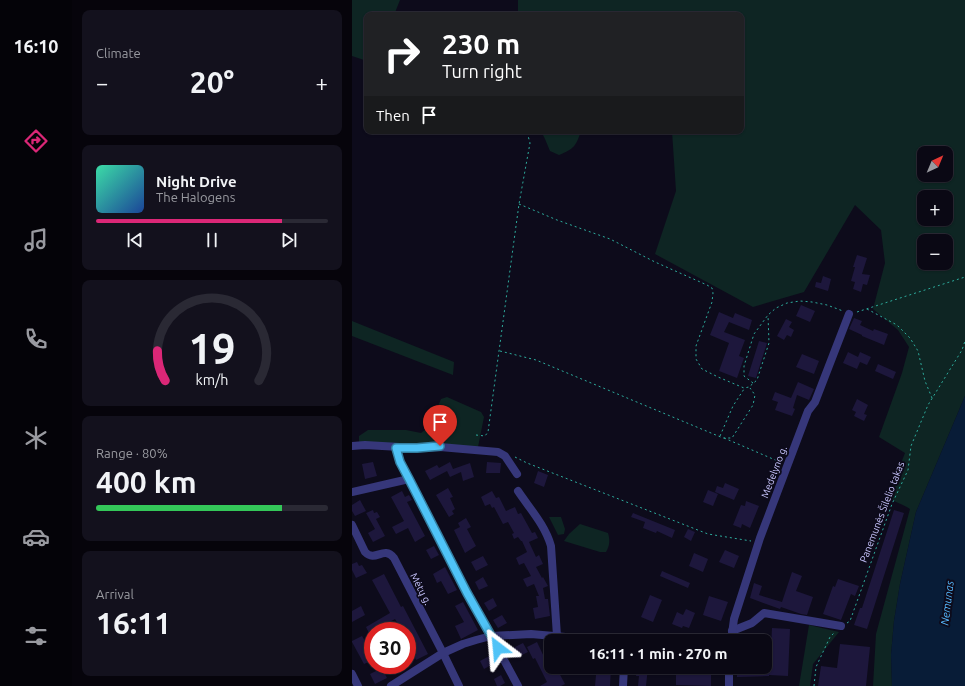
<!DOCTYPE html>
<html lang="en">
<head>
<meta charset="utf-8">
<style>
	body { margin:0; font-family:Ubuntu,sans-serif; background:#13111d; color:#f1f3f6; height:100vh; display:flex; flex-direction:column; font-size:15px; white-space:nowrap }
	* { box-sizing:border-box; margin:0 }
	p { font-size:13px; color:#999aa0 }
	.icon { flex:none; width:22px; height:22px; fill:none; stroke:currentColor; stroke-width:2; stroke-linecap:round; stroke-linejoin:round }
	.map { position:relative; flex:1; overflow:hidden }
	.panel { display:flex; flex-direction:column; gap:10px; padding:10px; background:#06040b; width:280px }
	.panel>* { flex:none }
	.banner { position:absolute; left:12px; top:12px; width:380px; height:122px; border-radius:8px; box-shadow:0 1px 3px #0004,0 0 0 1px #2a2934; background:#202124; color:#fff; overflow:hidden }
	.needle { width:26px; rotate:44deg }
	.fabs { position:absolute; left:565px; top:146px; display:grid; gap:8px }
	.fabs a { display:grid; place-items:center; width:36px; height:36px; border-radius:8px; background:#0a0814; box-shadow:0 1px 3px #0004,0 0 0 1px #2a2934; font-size:20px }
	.speed { position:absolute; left:12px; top:622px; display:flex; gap:8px; font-size:20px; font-weight:700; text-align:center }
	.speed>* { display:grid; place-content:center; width:52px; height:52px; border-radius:50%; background:#0a0814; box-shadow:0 1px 3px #0004,0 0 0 1px #2a2934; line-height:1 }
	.speed .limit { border:6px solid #d22; background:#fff; color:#111 }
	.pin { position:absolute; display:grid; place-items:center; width:34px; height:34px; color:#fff; margin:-41px -17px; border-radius:50% 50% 50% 0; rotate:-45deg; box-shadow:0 0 4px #0007 }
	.pin .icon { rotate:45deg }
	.me { position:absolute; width:44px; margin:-22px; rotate:331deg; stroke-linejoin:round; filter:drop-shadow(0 0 3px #0008) }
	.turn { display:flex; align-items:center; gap:14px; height:84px; padding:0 12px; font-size:18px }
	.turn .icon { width:52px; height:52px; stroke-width:2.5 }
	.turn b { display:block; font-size:28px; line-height:34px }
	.then { display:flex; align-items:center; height:38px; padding:0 12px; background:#0003; gap:8px; font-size:15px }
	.big { font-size:30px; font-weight:700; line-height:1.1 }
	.panel .widget { flex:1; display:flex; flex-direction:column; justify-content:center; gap:6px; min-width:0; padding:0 14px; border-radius:8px; background:#13111d }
	.panel .dial { align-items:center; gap:0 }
	.dial svg { height:104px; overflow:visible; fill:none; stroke:#2a2934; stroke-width:7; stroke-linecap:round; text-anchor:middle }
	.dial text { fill:#f1f3f6; stroke:none }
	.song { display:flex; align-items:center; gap:12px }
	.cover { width:48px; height:48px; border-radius:6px; background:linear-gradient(135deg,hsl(160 70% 55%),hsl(220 70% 35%)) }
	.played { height:4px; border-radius:2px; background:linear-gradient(90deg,#db2777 80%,#2a2934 80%) }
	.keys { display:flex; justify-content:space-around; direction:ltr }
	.heat { display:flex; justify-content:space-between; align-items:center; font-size:22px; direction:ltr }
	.charge { height:6px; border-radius:3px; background:linear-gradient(90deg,#34c759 80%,#2a2934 0) }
	.trip { position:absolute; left:192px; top:634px; width:228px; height:40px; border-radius:8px; background:#0a0814; box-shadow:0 1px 3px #0004,0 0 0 1px #2a2934; font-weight:700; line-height:40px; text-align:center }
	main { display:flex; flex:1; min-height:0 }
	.tab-bar { display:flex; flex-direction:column; width:72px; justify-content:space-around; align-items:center; background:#040308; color:#999aa0 }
	.tab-bar .icon { width:28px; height:28px }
	.tab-bar .on { color:#db2777 }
	.tab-bar b { font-size:18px; color:#f1f3f6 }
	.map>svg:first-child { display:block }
	.green { fill:#0e2523; fill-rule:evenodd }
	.water { fill:#081c37 }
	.building { fill:#1d173c }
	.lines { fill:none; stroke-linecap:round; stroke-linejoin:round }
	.path { stroke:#2dac9d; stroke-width:1; stroke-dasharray:2 3; stroke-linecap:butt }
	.minor { stroke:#36377a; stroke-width:8 }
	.route-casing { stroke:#337fa1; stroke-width:10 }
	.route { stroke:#4fc3f7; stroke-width:7 }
	.labels { text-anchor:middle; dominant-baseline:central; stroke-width:4; stroke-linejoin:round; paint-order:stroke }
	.street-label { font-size:10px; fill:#c9c6ff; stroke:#0d0b1b }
	.water-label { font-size:11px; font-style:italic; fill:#55b8fe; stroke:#0d0b1b }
</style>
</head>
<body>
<main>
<nav class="tab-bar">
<b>16:10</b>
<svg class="icon on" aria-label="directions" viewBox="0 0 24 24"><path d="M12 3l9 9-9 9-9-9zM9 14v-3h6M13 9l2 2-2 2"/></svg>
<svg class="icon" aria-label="music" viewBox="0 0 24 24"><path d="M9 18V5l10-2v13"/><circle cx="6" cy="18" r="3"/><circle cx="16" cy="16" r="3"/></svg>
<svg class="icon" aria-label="phone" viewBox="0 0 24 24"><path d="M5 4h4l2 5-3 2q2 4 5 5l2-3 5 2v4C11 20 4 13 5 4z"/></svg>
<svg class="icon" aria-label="climate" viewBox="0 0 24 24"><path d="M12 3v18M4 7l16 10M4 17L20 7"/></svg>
<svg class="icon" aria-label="car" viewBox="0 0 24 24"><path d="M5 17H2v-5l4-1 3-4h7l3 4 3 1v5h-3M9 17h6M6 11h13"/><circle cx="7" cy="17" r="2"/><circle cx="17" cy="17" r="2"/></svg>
<svg class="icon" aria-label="filters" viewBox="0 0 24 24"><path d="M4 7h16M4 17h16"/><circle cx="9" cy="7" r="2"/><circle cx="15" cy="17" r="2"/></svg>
</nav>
<section class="panel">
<div class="widget"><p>Climate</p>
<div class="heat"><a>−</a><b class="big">20°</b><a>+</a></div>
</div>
<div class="widget">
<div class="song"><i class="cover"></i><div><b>Night Drive</b><p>The Halogens</p></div></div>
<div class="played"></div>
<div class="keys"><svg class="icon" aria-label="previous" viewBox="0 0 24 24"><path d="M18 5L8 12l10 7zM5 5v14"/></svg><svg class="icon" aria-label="pause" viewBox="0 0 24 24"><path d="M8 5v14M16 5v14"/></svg><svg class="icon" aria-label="next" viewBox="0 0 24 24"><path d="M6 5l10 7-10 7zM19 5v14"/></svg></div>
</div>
<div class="widget dial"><svg viewBox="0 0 100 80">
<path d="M14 69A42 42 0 1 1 86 69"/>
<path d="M14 69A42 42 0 0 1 8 46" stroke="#db2777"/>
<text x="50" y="56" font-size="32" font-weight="700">19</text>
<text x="50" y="72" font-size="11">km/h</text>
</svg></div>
<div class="widget"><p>Range · 80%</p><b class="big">400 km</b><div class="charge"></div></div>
<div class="widget"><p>Arrival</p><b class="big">16:11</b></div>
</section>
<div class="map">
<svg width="613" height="686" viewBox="0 0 613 686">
	<rect width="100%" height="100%" fill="#0d0b1b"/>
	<!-- green -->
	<g class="green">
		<path d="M0 0H48L42 15H15V61L0 56Z"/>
		<path d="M166 0H613V396L564 512 548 584 542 621 539 655 540 686H521L524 634 558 509C551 504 541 502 536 496L553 453 527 437 550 373 557 347 546 330 521 309 533 263 529 230 503 205 452 292 401 307 303 254 324 191 320 131H389V15H166ZM572 153H594V175H572ZM572 197H594V219H572ZM572 241H594V263H572Z"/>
		<path d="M189 131H229C224 146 222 149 207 155L198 151 193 139Z"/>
		<path d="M0 321 102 362 101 375 0 336Z"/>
		<path d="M95 397 129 412 132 417 126 447 7 444V436L16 430H54L69 433 77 427 89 399Z"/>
		<path d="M197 517H209L213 529 212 534 206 535Z"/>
		<path d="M228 524 256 533C258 540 258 545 254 552H248L212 541 217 534Z"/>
		<path d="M457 625 487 632 461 664 458 686H447Z"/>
	</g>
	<!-- water -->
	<path class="water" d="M613 396V686H540L539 655 542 621 548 584 564 512Z"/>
	<!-- building -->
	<g class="building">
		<path d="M505 255 515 258 510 274 518 275 515 285 511 284 509 292 501 289 503 282 499 281 503 267H501Z"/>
		<path d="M471 276 479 279 476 291 463 287 464 282 469 283Z"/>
		<path d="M449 305 463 311 458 322 444 316Z"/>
		<path d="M367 312 381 318 383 313 400 320 397 330 377 322 372 332 393 340 387 356 392 358 385 378 367 371 377 343 358 335Z"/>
		<path d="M502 318 510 321 508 325 521 331 522 329 536 334 532 345 510 336V335L497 329Z"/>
		<path d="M434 319 440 322 437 327 442 330 439 337 435 335 432 340 425 336Z"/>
		<path d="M407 341 415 343 404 378 396 376Z"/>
		<path d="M496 352 506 357 508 352 519 357 515 365 508 362 505 369 491 363Z"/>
		<path d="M450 354 467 361 462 374 444 367Z"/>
		<path d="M526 364 544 372 541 379 523 371Z"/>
		<path d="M446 382 462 389 457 400 445 395 441 408 443 409 440 416 423 410 426 402 420 400 423 392 439 398Z"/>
		<path d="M505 399 516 405 512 414 515 415 512 421 502 416 504 412 500 410Z"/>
		<path d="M21 462 25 476 13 479 10 464Z"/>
		<path d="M98 462 101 469 118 463 122 477 111 481 109 472 98 477 95 471 78 480 73 471 85 465 87 468Z"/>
		<path d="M135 462 149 463 148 473H134Z"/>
		<path d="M186 471 196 475 192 487 182 483Z"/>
		<path d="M373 483 387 489 382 500 363 492 365 486 371 488Z"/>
		<path d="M96 488 101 497 98 498 103 509 100 511 102 514 97 517 84 495Z"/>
		<path d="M356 490 366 494 361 506 351 502Z"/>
		<path d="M50 491 53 497 57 495 60 500 55 502 73 536 63 542 56 528 44 534 40 527 52 521 39 497Z"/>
		<path d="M140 491 144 498 147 497 154 511 163 507 166 514 169 513 180 533 183 532 186 538 177 542 184 557 187 555 191 564 184 567 190 578 191 577 196 586 191 588 193 599H196L198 616 183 619 181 608 186 607 184 596H187L182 584 175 587 171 579 179 576 172 563 167 565 164 558 175 552 170 541H169L166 537 162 539 160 534 162 533 156 522 151 524 142 507 140 508 138 504 133 506 129 497Z"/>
		<path d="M8 500 14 511 3 516 0 511V505Z"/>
		<path d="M394 501 407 506 398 528 390 524 389 528 381 525 389 505 393 506Z"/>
		<path d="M21 510 22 513 25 512 28 517 24 519 33 536 21 542 16 533 23 529 14 513Z"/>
		<path d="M542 510 552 513 515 629 502 625 508 608H510Z"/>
		<path d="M281 513 323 530 320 538 305 531 304 533 291 528 293 522 279 517Z"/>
		<path d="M114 518 119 527 115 529 124 546 113 553 102 530 108 527 106 523Z"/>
		<path d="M336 529 343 532 339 541 332 537Z"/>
		<path d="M82 546 87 555 79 559 74 550Z"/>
		<path d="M373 550 387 556 382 568 367 562Z"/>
		<path d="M342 553 356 559 351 572 337 566Z"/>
		<path d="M131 556 136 565 124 571 119 562Z"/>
		<path d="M5 562 7 566 10 565 15 573 4 578 0 570V564Z"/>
		<path d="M93 567 105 590 96 594 89 581 85 583 81 574Z"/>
		<path d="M310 571 338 583 336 588 308 576Z"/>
		<path d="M440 572 450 576 444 591 461 597 455 615 449 614 429 607 428 609 398 598 402 583 410 586 407 595 430 602Z"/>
		<path d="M32 574 49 607 51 606 76 654 64 660 57 645 55 646V631H50L43 619 17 633 14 627 38 613 20 580Z"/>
		<path d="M131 577 136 586 127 590 123 582Z"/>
		<path d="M486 579 507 586 503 596 499 594 489 620 471 614 481 586 483 587Z"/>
		<path d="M298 595 310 600 301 622 289 617Z"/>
		<path d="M357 596 376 602 369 621 351 615Z"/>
		<path d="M141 598 145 606 137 611 132 603Z"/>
		<path d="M111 602 126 630 109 639 103 626 112 622 103 606Z"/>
		<path d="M9 606 13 615 0 622V611Z"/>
		<path d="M334 609 343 613 337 628 331 626 330 628 320 624 325 612 331 615Z"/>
		<path d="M150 615 155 623 146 628 141 620Z"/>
		<path d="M420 628 438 629 436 676 417 675V676L385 677V667H392V668H418Z"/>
		<path d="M10 636 21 654 18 655 21 660 12 664 0 642V641Z"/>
		<path d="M185 642 200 674 206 671 213 684 209 686H188L195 682 183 658 181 659 175 647Z"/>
		<path d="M171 643 176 652 164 658 159 649Z"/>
		<path d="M488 644 518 647 514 686H466L469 666 485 668Z"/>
		<path d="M141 654 145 662 132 669 128 661Z"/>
		<path d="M211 667H228V674H222V672L211 671Z"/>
		<path d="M240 667H259L258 686H243L244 675 240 674Z"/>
		<path d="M285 667H296L294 686H286L287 676H284Z"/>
		<path d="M324 667H337V674L359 675V686L324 685Z"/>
		<path d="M30 668 35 678 23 684 18 674Z"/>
		<path d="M149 675 153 683 148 686H145L142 679Z"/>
	</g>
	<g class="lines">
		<!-- path -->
		<g class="path">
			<path d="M167 204 205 220 258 239 303 262 355 285 360 288 361 293 360 302 344 346V359L350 369 366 377 392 388 397 387 405 380 417 343 416 315"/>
			<path d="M515 309 545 325 558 338 566 351 573 381 580 398"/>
			<path d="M505 312 613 277"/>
			<path d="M148 351 184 360 371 438H380L401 405 403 395 398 388"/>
			<path d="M401 383 392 376V366L402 334 416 315 424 308 435 303 448 301 460 302 475 305 491 311"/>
			<path d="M124 435 133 436 136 432 167 204 178 143 175 132 173 131"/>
			<path d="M368 436 381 406 392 389"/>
			<path d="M372 438 428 462"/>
			<path d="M163 457 175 463 356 534 399 541"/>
			<path d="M495 623 498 621 540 504 556 470 559 446 576 405 610 350 613 341"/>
			<path d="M462 686 464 667 478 637 482 633"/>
		</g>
		<!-- minor -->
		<g class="minor">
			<path d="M0 446 13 445 65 448 88 447 146 452 153 456 165 474"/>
			<path d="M45 448 48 462 57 479 115 593 139 636 166 686"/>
			<path d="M166 491C178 509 193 525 199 546L205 636"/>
			<path d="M0 492 57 479"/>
			<path d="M0 525 13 552C24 563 31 545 42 558L91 653 107 686"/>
			<path d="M380 631 400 623 412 613 489 626"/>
			<path d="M379 641 382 619 408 538 456 411 463 402 497 314"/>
			<path d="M0 674 6 686"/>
			<path d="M39 686 91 653 111 644 124 640 139 636 179 634 259 641"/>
			<path d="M271 686 272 667"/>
			<path d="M377 686V667"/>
		</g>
	</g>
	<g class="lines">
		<!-- route casing -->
		<g class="route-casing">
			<path id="route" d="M88 446 65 448H44L48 462 57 479 115 593 146 648"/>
		</g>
		<!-- route -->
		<use href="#route" class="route"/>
	</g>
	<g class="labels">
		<!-- street labels -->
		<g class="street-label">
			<text transform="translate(422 472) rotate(-69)">Medelyno g.</text>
			<text transform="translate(530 512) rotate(-69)">Panemunės Šilelio takas</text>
			<text transform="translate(69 589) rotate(63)">Mėtų g.</text>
		</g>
		<!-- water labels -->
		<g class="water-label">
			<text transform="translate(595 603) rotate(-83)">Nemunas</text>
		</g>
	</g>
</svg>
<div class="fabs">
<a><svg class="needle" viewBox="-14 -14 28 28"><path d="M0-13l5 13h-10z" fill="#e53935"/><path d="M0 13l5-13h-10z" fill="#999aa0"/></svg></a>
<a>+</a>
<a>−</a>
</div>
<div class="speed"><div class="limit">30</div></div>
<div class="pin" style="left:88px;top:446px;background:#d93025"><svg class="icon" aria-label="arrive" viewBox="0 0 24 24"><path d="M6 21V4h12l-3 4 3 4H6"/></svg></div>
<svg class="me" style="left:146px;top:648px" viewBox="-20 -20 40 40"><path d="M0-17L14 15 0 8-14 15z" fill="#4fc3f7" stroke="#fff" stroke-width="4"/></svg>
<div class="trip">16:11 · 1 min · 270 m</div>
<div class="banner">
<div class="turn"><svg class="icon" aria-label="right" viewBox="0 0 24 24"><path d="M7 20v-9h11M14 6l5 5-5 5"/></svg><div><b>230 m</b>Turn right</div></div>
<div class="then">Then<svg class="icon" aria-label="arrive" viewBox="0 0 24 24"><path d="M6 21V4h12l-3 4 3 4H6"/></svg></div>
</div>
</div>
</main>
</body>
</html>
